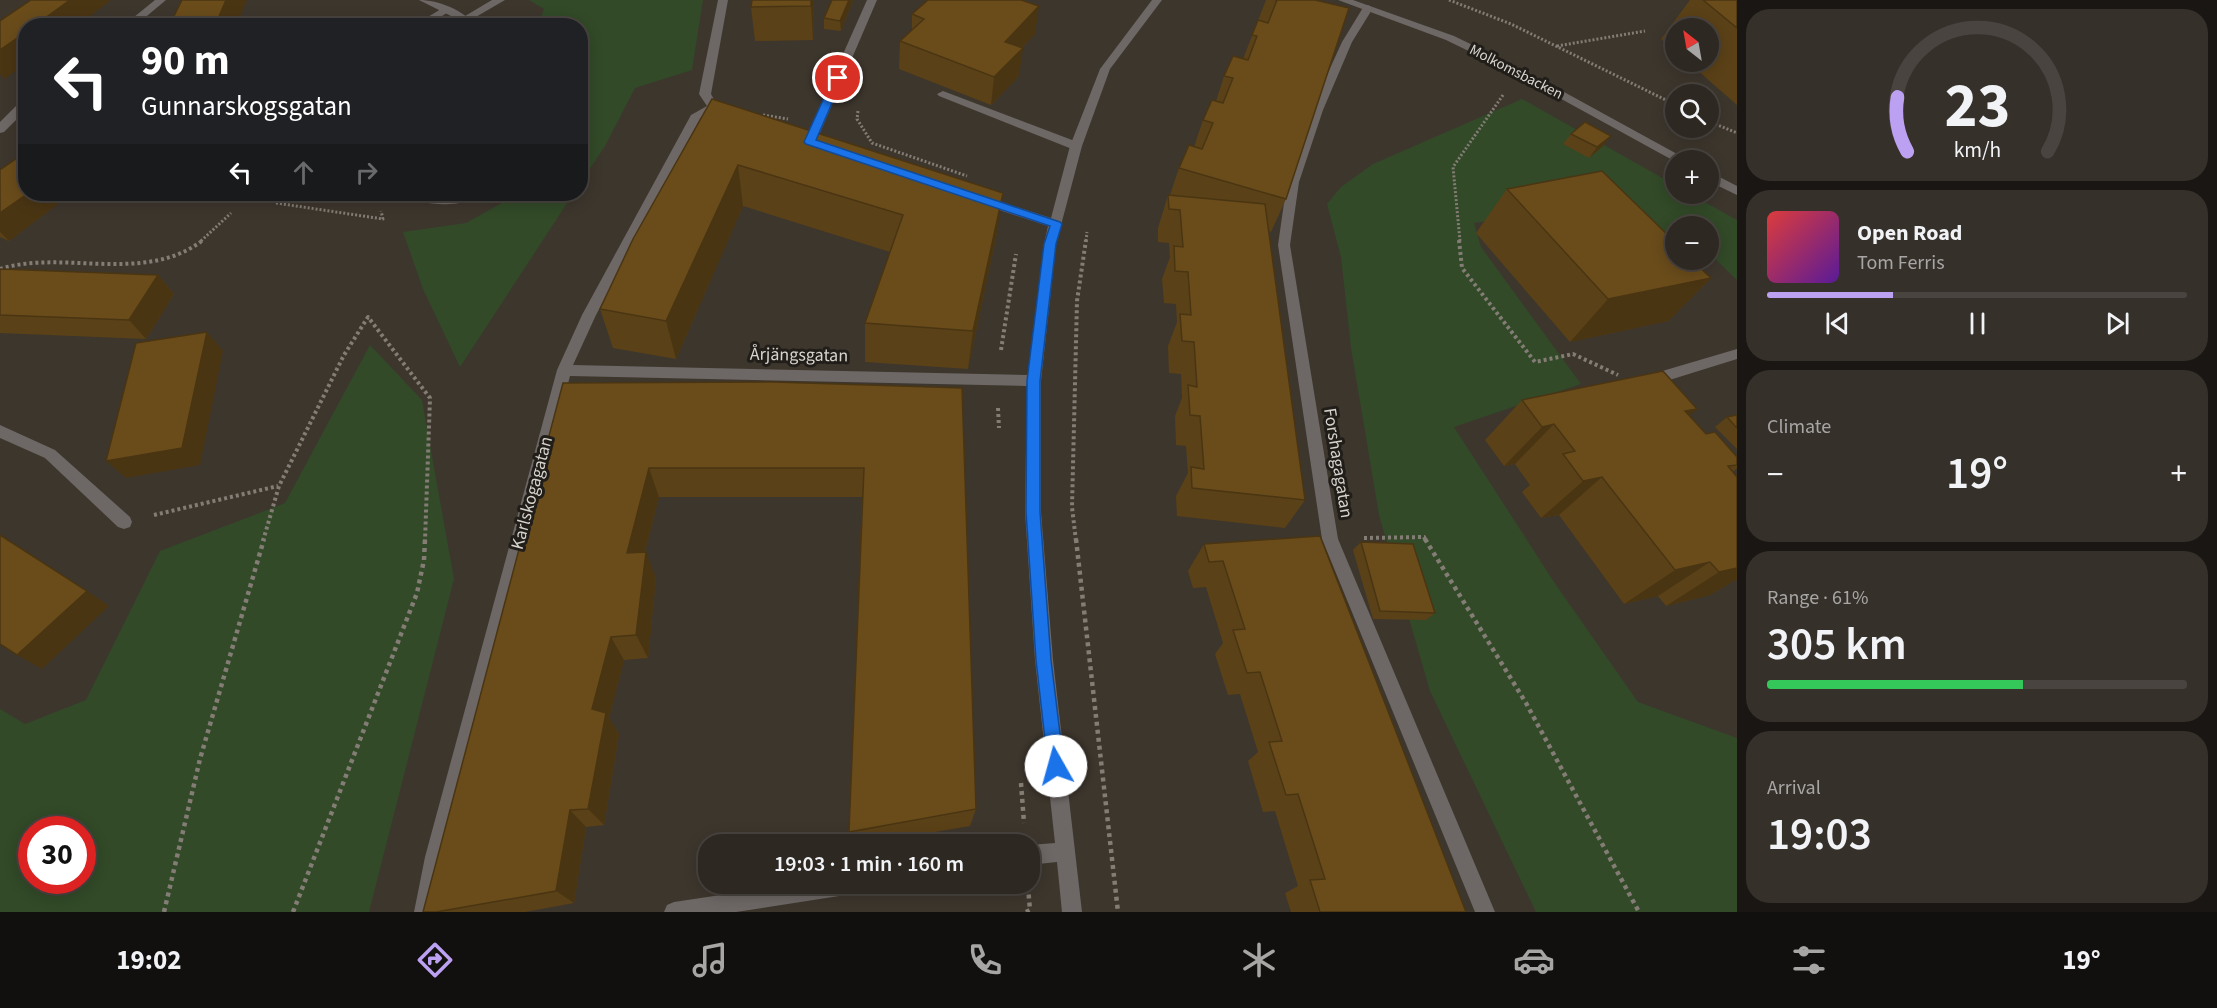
<!DOCTYPE html>
<html lang="en">
<head>
<meta charset="utf-8">
<style>
	body { margin:0; font-family:"Source Sans 3",sans-serif; background:#36302a; color:#f1f3f6; height:100vh; display:flex; flex-direction:column; font-size:22px; white-space:nowrap }
	* { box-sizing:border-box; margin:0 }
	p { font-size:20px; color:#a7a6a5 }
	.icon { flex:none; width:33px; height:33px; fill:none; stroke:currentColor; stroke-width:2; stroke-linecap:round; stroke-linejoin:round }
	.map { position:relative; flex:1; overflow:hidden }
	.sheet { display:flex; flex-direction:column; gap:9px; padding:9px; background:#191613; width:480px }
	.sheet>* { flex:none }
	.hud { position:absolute; left:18px; top:18px; width:570px; height:183px; border-radius:24px; box-shadow:0 3px 15px #0003,0 0 0 2px #494440; background:#202124; color:#fff; overflow:hidden }
	.needle { width:39px; rotate:329deg }
	.fabs { position:absolute; left:1665px; top:18px; display:grid; gap:12px }
	.fabs a { display:grid; place-items:center; width:54px; height:54px; border-radius:50%; background:#2e2822; box-shadow:0 3px 15px #0003,0 0 0 2px #494440; font-size:30px }
	.speed { position:absolute; left:18px; top:816px; display:flex; gap:12px; font-size:30px; font-weight:700; text-align:center }
	.speed>* { display:grid; place-content:center; width:78px; height:78px; border-radius:50%; background:#2e2822; box-shadow:0 3px 15px #0003,0 0 0 2px #494440; line-height:1 }
	.speed .limit { border:9px solid #d22; background:#fff; color:#111 }
	.pin { position:absolute; display:grid; place-items:center; width:51px; height:51px; color:#fff; margin:-26px; border:3px solid #fff; border-radius:50%; box-shadow:0 2px 6px #0007 }
	.me { position:absolute; width:66px; margin:-33px; rotate:353deg; stroke-linejoin:round; filter:drop-shadow(0 0 4px #0008) }
	.turn { display:flex; align-items:center; gap:21px; height:126px; padding:0 24px; font-size:27px }
	.turn .icon { width:78px; height:78px; stroke-width:2.5 }
	.turn b { display:block; font-size:42px; line-height:51px }
	.lanes { display:flex; align-items:center; height:57px; padding:0 24px; background:#0003; justify-content:center; gap:30px; direction:ltr }
	.lanes .off { opacity:.35 }
	.big { font-size:45px; font-weight:600; line-height:1.1 }
	.sheet .card { flex:1; display:flex; flex-direction:column; justify-content:center; gap:9px; min-width:0; padding:0 21px; border-radius:24px; background:#36302a }
	.sheet .dial { align-items:center; gap:0 }
	.dial svg { height:156px; overflow:visible; fill:none; stroke:#494440; stroke-width:7; stroke-linecap:round; text-anchor:middle }
	.dial text { fill:#f1f3f6; stroke:none }
	.song { display:flex; align-items:center; gap:18px }
	.cover { width:72px; height:72px; border-radius:9px; background:linear-gradient(135deg,hsl(0 70% 55%),hsl(270 70% 35%)) }
	.played { height:6px; border-radius:3px; background:linear-gradient(90deg,#bca0f2 30%,#494440 30%) }
	.keys { display:flex; justify-content:space-around; direction:ltr }
	.heat { display:flex; justify-content:space-between; align-items:center; font-size:33px; direction:ltr }
	.charge { height:9px; border-radius:4px; background:linear-gradient(90deg,#34c759 61%,#494440 0) }
	.trip { position:absolute; left:698px; top:834px; width:342px; height:60px; border-radius:24px; background:#2e2822; box-shadow:0 3px 15px #0003,0 0 0 2px #494440; font-weight:600; line-height:60px; text-align:center }
	.tabs { display:flex; height:96px; justify-content:space-around; align-items:center; background:#12100e; color:#a7a6a5 }
	.tabs .icon { width:42px; height:42px }
	.tabs .active { color:#bca0f2 }
	.tabs b { font-size:27px; color:#f1f3f6 }
	main { display:flex; flex:1; min-height:0 }
	.map>svg:first-child { display:block }
	.green { fill:#324a28; fill-rule:evenodd }
	.lines { fill:none; stroke-linecap:round; stroke-linejoin:round }
	.path-far2 { stroke:#837d75; stroke-width:3; stroke-dasharray:2 2; stroke-linecap:butt }
	.path-far1 { stroke:#837d75; stroke-width:4; stroke-dasharray:3 3; stroke-linecap:butt }
	.path { stroke:#837d75; stroke-width:4.5; stroke-dasharray:4 4; stroke-linecap:butt }
	.service { fill:#6d6765; fill-rule:evenodd }
	.minor { fill:#6d6765; fill-rule:evenodd }
	.wall { fill:#5b4117 }
	.shaded-wall { fill:#4a3513 }
	.building { fill:#6a4c1b; stroke:#4a3513; stroke-width:1.5 }
	.route { fill:#1a73e8; stroke:#114b97; stroke-width:1.5 }
	.labels { text-anchor:middle; dominant-baseline:central; stroke-width:6; stroke-linejoin:round; paint-order:stroke }
	.far-street-label { font-size:15px; fill:#d7d3cd; stroke:#211e1a }
	.street-label { font-size:18px; fill:#d7d3cd; stroke:#211e1a }
</style>
</head>
<body>
<main>
<div class="map">
<svg width="1737" height="912" viewBox="0 0 1737 912">
	<rect width="100%" height="100%" fill="#3d362d"/>
	<!-- green -->
	<g class="green">
		<path d="M529 0H703L692 70 635 88 605 146 581 182 580 26 538 25 544 9Z"/>
		<path d="M1522 99 1675 185 1676 194H1690L1737 220V280L1709 253 1708 226H1676L1675 238 1588 208 1474 223 1481 247 1581 384 1454 427 1556 585 1638 702 1737 738V912H1536L1430 691 1379 515 1351 348 1341 257 1327 204 1341 187 1373 164Z"/>
		<path d="M518 194H573L460 367 423 289 403 232 466 223Z"/>
		<path d="M370 345 422 400 454 579 369 912H0V709L25 724 86 700 160 551 285 503ZM32 830H82V880H32Z"/>
	</g>
	<g class="lines">
		<!-- path-far2 -->
		<g class="path-far2">
			<path d="M1449 0 1511 24 1676 105"/>
			<path d="M1557 46 1645 31"/>
			<path d="M858 111 857 119 872 143 967 176"/>
			<path d="M763 115 788 119"/>
			<path d="M1708 121 1737 133"/>
			<path d="M276 203 383 219 381 211"/>
			<path d="M201 241 231 213"/>
			<path d="M1086 241 1087 232"/>
			<path d="M1460 241 1453 167 1503 95"/>
		</g>
		<!-- path-far1 -->
		<g class="path-far1">
			<path d="M1459 240 1462 268 1535 362 1573 354 1618 375"/>
			<path d="M0 269C63 249 145 285 203 240"/>
			<path d="M1001 350 1016 254"/>
			<path d="M998 408 999 428"/>
			<path d="M154 515 278 486"/>
			<path d="M1364 538 1424 537 1426 541"/>
			<path d="M263 541 279 486 344 355 368 317 430 398 425 541"/>
			<path d="M1076 541 1072 507 1077 301 1086 240"/>
		</g>
		<!-- path -->
		<g class="path">
			<path d="M1076 539 1118 912"/>
			<path d="M1425 539 1526 703 1639 912"/>
			<path d="M1021 783 1024 823"/>
			<path d="M164 912 200 759 264 539"/>
			<path d="M293 912 417 593 424 560 425 539"/>
			<path d="M1026 912 1030 910 1028 887"/>
		</g>
		<!-- service -->
		<g class="service">
			<path d="M492 0H505L469 21 460 19Z"/>
			<path d="M1368 5 1373 8 1352 42 1323 110 1299 182 1290 245 1338 539 1495 912H1475L1322 539 1278 245 1287 182 1311 110 1342 42 1364 6Z"/>
			<path d="M446 6 451 9 450 11 426 26H413Z"/>
			<path d="M943 91 1080 143 1082 146 1076 150 1072 149 939 96 937 94Z"/>
			<path d="M243 194H257L248 200 244 199Z"/>
			<path d="M1737 349V359L1647 387 1642 385 1640 381 1642 377Z"/>
		</g>
		<!-- minor -->
		<g class="minor">
			<path d="M155 0H166L135 26H123Z"/>
			<path d="M419 0C438 0 464 10 476 26H465L461 21Z"/>
			<path d="M718 0H728L711 94 717 105 727 111 721 115 713 112 701 117 596 315 573 365 1028 375 1044 244 1048 226 978 203 976 200 982 196 1051 218 1070 146 1100 69 1152 0H1162L1110 69 1082 146 1056 244 1041 381V512L1053 660 1082 912H1062L1057 862 1029 865V845L1055 843 1035 660 1025 512 1027 386 570 376 445 857 434 912H414L425 857 557 370 582 315 691 115 707 106 699 94Z"/>
			<path d="M867 0H877L816 142 814 145H806L804 142Z"/>
			<path d="M1338 0H1353L1454 36 1524 70 1688 160 1676 162 1516 74 1446 40Z"/>
			<path d="M22 100H26V110L4 132 0 133V122Z"/>
			<path d="M1708 171 1737 186V195L1708 181Z"/>
			<path d="M398 194H478C462 211 419 203 400 197Z"/>
			<path d="M0 425 55 450 130 517 132 522 130 527 124 529 118 527 45 458 0 438Z"/>
			<path d="M793 884H862L859 891 852 894 736 912H664L667 905 674 902Z"/>
		</g>
	</g>
	<!-- wall -->
	<g class="wall">
		<path d="M814 0 813 40 755 41 751 7Z"/>
		<path d="M853 0 841 31 824 29V18Z"/>
		<path d="M1266 0H1315L1286 199 1271 232 1269 231 1305 500 1285 528 1177 516 1176 496 1188 473 1186 446 1176 445 1175 416 1182 398 1181 374 1169 373 1168 346 1177 322 1176 304 1164 303 1162 279 1170 257 1169 243 1158 242V228L1168 195H1170L1179 168 1194 147 1203 120 1216 101 1224 76 1243 59Z"/>
		<path d="M1690 0H1737V105L1688 62H1708V28H1676V51L1661 39Z"/>
		<path d="M912 14 1035 34 1022 48 1019 76 991 105 899 69 900 41 912 30Z"/>
		<path d="M712 99 997 233 968 369 865 362V323L890 252 743 206 676 359 613 348 600 309Z"/>
		<path d="M1571 134 1603 146 1589 158 1563 144Z"/>
		<path d="M0 170 26 194H71L9 241 0 237Z"/>
		<path d="M1507 189 1711 278 1668 321 1570 342 1476 233Z"/>
		<path d="M269 194H310L303 202 270 195Z"/>
		<path d="M0 269 158 275 174 294 146 339 0 333Z"/>
		<path d="M563 383 962 388 976 809 970 826 866 844H850L849 832 862 497H659L645 552 656 578 648 658 624 660 609 718 619 734 604 825 586 827 574 903 525 912H423Z"/>
		<path d="M1522 400 1697 409 1689 415 1706 434 1737 457V468L1733 472 1737 579 1710 595 1666 606 1658 596 1624 604 1559 515 1541 518 1522 492 1530 485 1515 464 1504 466 1485 440Z"/>
		<path d="M1737 415V449L1715 427 1727 417Z"/>
		<path d="M1320 536 1466 912H1291L1285 893 1298 886 1275 811 1263 812 1248 761 1258 752 1240 694 1228 695 1215 654 1223 643 1206 587 1193 588 1188 571 1204 544Z"/>
		<path d="M1361 542 1435 613 1426 620 1373 619 1353 550Z"/>
	</g>
	<!-- shaded-wall -->
	<g class="shaded-wall">
		<path d="M70 0H111L77 26H34Z"/>
		<path d="M226 0H247L236 26H215Z"/>
		<path d="M811 0H814L813 40 811 6Z"/>
		<path d="M849 0H853L841 31 840 21Z"/>
		<path d="M1039 6 1035 34 1001 70 1005 42Z"/>
		<path d="M26 32V64L4 79 0 74V50Z"/>
		<path d="M1023 48 1019 76 991 105 994 77Z"/>
		<path d="M1611 136 1603 146 1589 158 1597 147Z"/>
		<path d="M738 165 743 206 676 359 666 321Z"/>
		<path d="M1003 193 997 233 968 369 973 331Z"/>
		<path d="M27 194H71L9 241 0 232V213Z"/>
		<path d="M298 194H310L303 202Z"/>
		<path d="M158 275 174 294 146 339 129 320Z"/>
		<path d="M1711 278 1668 321 1570 342 1608 299Z"/>
		<path d="M207 332 223 351 200 465 126 478 106 461Z"/>
		<path d="M1697 409 1650 448 1685 411Z"/>
		<path d="M1554 424 1515 464 1504 466 1542 427Z"/>
		<path d="M649 468 659 497 638 579 627 553Z"/>
		<path d="M1602 477 1559 515 1541 518 1583 481Z"/>
		<path d="M646 552 656 578 648 658 636 635Z"/>
		<path d="M1710 562 1658 596 1624 604 1675 570Z"/>
		<path d="M1737 566V579L1710 595 1666 606 1719 572Z"/>
		<path d="M87 591 109 606 42 669 17 655Z"/>
		<path d="M611 637 624 660 609 718 619 734 604 825 588 809 592 709Z"/>
		<path d="M570 810 586 827 574 903 556 891Z"/>
	</g>
	<!-- building -->
	<g class="building">
		<path d="M31 0H70L34 26H26V32L0 50V21Z"/>
		<path d="M182 0H226L215 26H169Z"/>
		<path d="M752 0H811V6L751 7Z"/>
		<path d="M832 0H849L840 21 824 18Z"/>
		<path d="M928 0H1021L1039 6 1005 42 1023 48 994 77 900 41 924 19 912 14Z"/>
		<path d="M1275 0H1315L1349 8 1286 199 1179 168 1189 145 1202 149 1213 123 1203 120 1212 100 1223 103 1233 78 1224 76 1233 56 1248 60 1257 36 1252 35 1258 20 1268 23 1277 0Z"/>
		<path d="M1703 0H1737V28Z"/>
		<path d="M712 99 1003 193 973 331 865 323 903 215 738 165 666 321 600 309 633 239Z"/>
		<path d="M1585 122 1611 136 1597 147 1571 134Z"/>
		<path d="M26 152V194H27L0 213V170Z"/>
		<path d="M1602 171 1676 243V260H1692L1711 278 1608 299 1507 189Z"/>
		<path d="M1168 195 1265 204 1305 500 1192 488 1191 467 1204 469 1200 416 1190 415 1188 385 1197 387 1194 342 1182 341 1180 314 1191 315 1188 272 1175 271 1174 246 1183 247 1180 210 1169 209Z"/>
		<path d="M0 269 158 275 129 320 0 315Z"/>
		<path d="M207 332 182 448 106 461 136 343Z"/>
		<path d="M1663 371 1697 409 1685 411 1706 434 1715 432 1737 457V465L1728 466 1737 477V568L1719 572 1710 562 1675 570 1602 477 1583 481 1563 454 1575 451 1554 424 1542 427 1522 400Z"/>
		<path d="M773 382 962 388 976 809 849 832 864 468H649L627 553 646 552 636 635 611 637 592 709 606 713 588 809 570 810 556 891 436 912H423L563 383Z"/>
		<path d="M1737 415V428L1727 417Z"/>
		<path d="M0 535 87 591 17 655 0 644Z"/>
		<path d="M1320 536 1466 912H1320L1310 880 1325 879 1298 794 1286 795 1269 742 1282 741 1260 672 1247 673 1233 630 1245 629 1223 561 1209 562 1204 544Z"/>
		<path d="M1361 542 1413 544 1435 613 1380 611Z"/>
	</g>
	<!-- route -->
	<path class="route" d="M838 75 843 78 816 140 1060 222 1062 224 1056 244 1040 381V512L1051 660 1064 766 1062 772 1056 775 1050 772 1048 766 1036 660 1026 512 1027 381 1044 244 1050 226 806 144 804 142 833 78Z"/>
	<g class="labels">
		<!-- far-street labels -->
		<g class="far-street-label">
			<text transform="translate(1516 72) rotate(27)">Molkomsbacken</text>
		</g>
		<!-- street labels -->
		<g class="street-label">
			<text transform="translate(799 355) rotate(1)">Årjängsgatan</text>
			<text transform="translate(1338 463) rotate(81)">Forshagagatan</text>
			<text transform="translate(532 493) rotate(-75)">Karlskogagatan</text>
		</g>
	</g>
</svg>
<div class="fabs">
<a><svg class="needle" viewBox="-14 -14 28 28"><path d="M0-13l5 13h-10z" fill="#e53935"/><path d="M0 13l5-13h-10z" fill="#a7a6a5"/></svg></a>
<a><svg class="icon" aria-label="search" viewBox="0 0 24 24"><circle cx="10" cy="10" r="6"/><path d="M15 15l6 6"/></svg></a>
<a>+</a>
<a>−</a>
</div>
<div class="speed"><div class="limit">30</div></div>
<div class="pin" style="left:838px;top:78px;background:#d93025"><svg class="icon" aria-label="arrive" viewBox="0 0 24 24"><path d="M6 21V4h12l-3 4 3 4H6"/></svg></div>
<svg class="me" style="left:1056px;top:766px" viewBox="-20 -20 40 40"><circle r="19" fill="#fff"/><path d="M0-13L10 11 0 6-10 11z" fill="#1a73e8"/></svg>
<div class="trip">19:03 · 1 min · 160 m</div>
<div class="hud">
<div class="turn"><svg class="icon" aria-label="left" viewBox="0 0 24 24"><path d="M17 20v-9H6M10 6l-5 5 5 5"/></svg><div><b>90 m</b>Gunnarskogsgatan</div></div>
<div class="lanes"><svg class="icon" aria-label="left" viewBox="0 0 24 24"><path d="M17 20v-9H6M10 6l-5 5 5 5"/></svg><svg class="icon off" aria-label="ahead" viewBox="0 0 24 24"><path d="M12 20V5M6 11l6-6 6 6"/></svg><svg class="icon off" aria-label="right" viewBox="0 0 24 24"><path d="M7 20v-9h11M14 6l5 5-5 5"/></svg></div>
</div>
</div>
<section class="sheet">
<div class="card dial"><svg viewBox="0 0 100 80">
<path d="M14 69A42 42 0 1 1 86 69"/>
<path d="M14 69A42 42 0 0 1 9 41" stroke="#bca0f2"/>
<text x="50" y="56" font-size="32" font-weight="700">23</text>
<text x="50" y="72" font-size="11">km/h</text>
</svg></div>
<div class="card">
<div class="song"><i class="cover"></i><div><b>Open Road</b><p>Tom Ferris</p></div></div>
<div class="played"></div>
<div class="keys"><svg class="icon" aria-label="previous" viewBox="0 0 24 24"><path d="M18 5L8 12l10 7zM5 5v14"/></svg><svg class="icon" aria-label="pause" viewBox="0 0 24 24"><path d="M8 5v14M16 5v14"/></svg><svg class="icon" aria-label="next" viewBox="0 0 24 24"><path d="M6 5l10 7-10 7zM19 5v14"/></svg></div>
</div>
<div class="card"><p>Climate</p>
<div class="heat"><a>−</a><b class="big">19°</b><a>+</a></div>
</div>
<div class="card"><p>Range · 61%</p><b class="big">305 km</b><div class="charge"></div></div>
<div class="card"><p>Arrival</p><b class="big">19:03</b></div>
</section>
</main>
<nav class="tabs">
<b>19:02</b>
<svg class="icon active" aria-label="directions" viewBox="0 0 24 24"><path d="M12 3l9 9-9 9-9-9zM9 14v-3h6M13 9l2 2-2 2"/></svg>
<svg class="icon" aria-label="music" viewBox="0 0 24 24"><path d="M9 18V5l10-2v13"/><circle cx="6" cy="18" r="3"/><circle cx="16" cy="16" r="3"/></svg>
<svg class="icon" aria-label="phone" viewBox="0 0 24 24"><path d="M5 4h4l2 5-3 2q2 4 5 5l2-3 5 2v4C11 20 4 13 5 4z"/></svg>
<svg class="icon" aria-label="climate" viewBox="0 0 24 24"><path d="M12 3v18M4 7l16 10M4 17L20 7"/></svg>
<svg class="icon" aria-label="car" viewBox="0 0 24 24"><path d="M5 17H2v-5l4-1 3-4h7l3 4 3 1v5h-3M9 17h6M6 11h13"/><circle cx="7" cy="17" r="2"/><circle cx="17" cy="17" r="2"/></svg>
<svg class="icon" aria-label="filters" viewBox="0 0 24 24"><path d="M4 7h16M4 17h16"/><circle cx="9" cy="7" r="2"/><circle cx="15" cy="17" r="2"/></svg>
<b>19°</b>
</nav>
</body>
</html>
